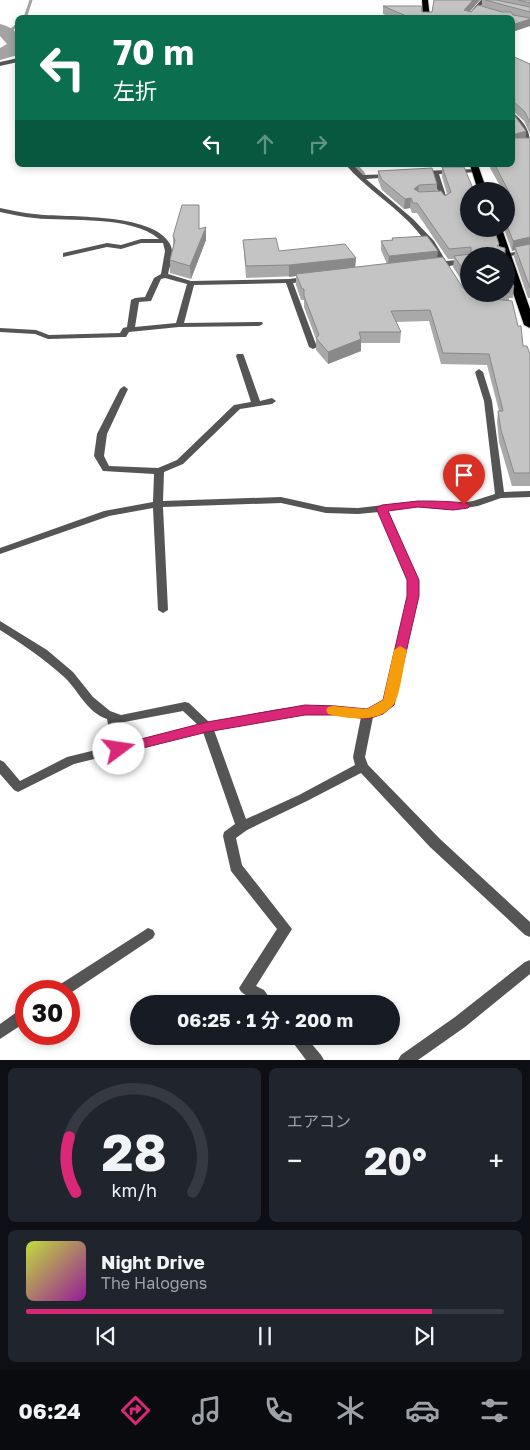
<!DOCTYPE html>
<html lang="ja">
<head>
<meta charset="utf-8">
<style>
	body { margin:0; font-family:"Golos Text","Noto Sans JP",sans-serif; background:#20242c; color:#f1f3f6; height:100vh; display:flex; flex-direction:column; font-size:19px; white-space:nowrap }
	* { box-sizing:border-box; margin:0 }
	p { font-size:16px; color:#9ea1a6 }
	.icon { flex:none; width:28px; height:28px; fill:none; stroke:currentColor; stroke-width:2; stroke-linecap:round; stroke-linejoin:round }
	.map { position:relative; height:1060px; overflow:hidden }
	.sheet { display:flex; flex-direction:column; gap:8px; padding:8px; background:#0d0f14; flex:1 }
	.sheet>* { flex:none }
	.top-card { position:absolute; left:15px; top:15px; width:500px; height:152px; border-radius:8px; box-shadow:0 2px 8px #0003; background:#0b6e4f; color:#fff; overflow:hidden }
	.buttons { position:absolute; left:460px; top:182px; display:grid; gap:10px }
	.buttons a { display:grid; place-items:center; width:55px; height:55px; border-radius:50%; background:#171b24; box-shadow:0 2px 8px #0003; font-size:25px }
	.speed { position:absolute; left:15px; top:980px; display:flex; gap:10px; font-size:25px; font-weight:700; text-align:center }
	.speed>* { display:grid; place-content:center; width:65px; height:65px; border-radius:50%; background:#171b24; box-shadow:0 2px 8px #0003; line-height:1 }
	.speed .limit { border:8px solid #d22; background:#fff; color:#111 }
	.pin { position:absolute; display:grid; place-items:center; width:42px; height:42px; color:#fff; margin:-51px -21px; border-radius:50% 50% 50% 0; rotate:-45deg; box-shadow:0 0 5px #0007 }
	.pin .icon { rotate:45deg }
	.me { position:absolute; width:55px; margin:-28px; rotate:76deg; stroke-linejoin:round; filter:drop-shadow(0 0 4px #0008) }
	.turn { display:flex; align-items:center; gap:18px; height:105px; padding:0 15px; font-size:22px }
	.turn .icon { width:65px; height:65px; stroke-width:2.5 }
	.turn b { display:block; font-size:35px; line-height:42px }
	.lanes { display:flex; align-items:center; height:48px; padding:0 15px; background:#0003; justify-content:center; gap:25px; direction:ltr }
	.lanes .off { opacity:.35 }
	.big { font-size:38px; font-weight:700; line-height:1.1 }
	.sheet .widget { flex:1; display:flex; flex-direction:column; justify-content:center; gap:8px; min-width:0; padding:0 18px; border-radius:8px; background:#20242c }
	.sheet .dial { align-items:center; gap:0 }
	.dial svg { height:130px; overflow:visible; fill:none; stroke:#363941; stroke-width:7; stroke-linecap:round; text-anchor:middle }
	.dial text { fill:#f1f3f6; stroke:none }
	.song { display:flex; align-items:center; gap:15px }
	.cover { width:60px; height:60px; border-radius:8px; background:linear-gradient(135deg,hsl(70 70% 55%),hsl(300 70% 35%)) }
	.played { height:5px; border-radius:2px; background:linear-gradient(90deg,#db2777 85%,#363941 85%) }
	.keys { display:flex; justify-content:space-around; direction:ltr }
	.heat { display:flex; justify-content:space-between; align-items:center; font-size:28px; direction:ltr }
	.sheet .tiles { flex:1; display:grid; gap:8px; grid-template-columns:1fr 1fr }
	.widget:last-child { grid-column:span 2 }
	.trip { position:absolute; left:130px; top:995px; width:270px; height:50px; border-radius:25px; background:#171b24; box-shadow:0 2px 8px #0003; font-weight:700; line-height:50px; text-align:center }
	.menu { display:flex; height:80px; justify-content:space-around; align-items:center; background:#090b0e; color:#9ea1a6 }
	.menu .icon { width:35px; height:35px }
	.menu .selected { color:#db2777 }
	.menu b { font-size:22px; color:#f1f3f6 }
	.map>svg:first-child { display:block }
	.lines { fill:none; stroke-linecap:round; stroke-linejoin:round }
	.stream-far1 { stroke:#a3a3a3; stroke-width:3 }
	.stream { stroke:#a3a3a3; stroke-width:4.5 }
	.river { fill:#a3a3a3; fill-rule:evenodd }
	.trunk-casing { stroke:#dbdbdb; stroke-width:2 }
	.minor { fill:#555; fill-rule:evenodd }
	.trunk { fill:#000; fill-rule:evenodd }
	.wall { fill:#a9a9a9 }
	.shaded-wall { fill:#898989 }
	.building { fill:#c4c4c4; stroke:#898989 }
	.route { fill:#db2777; stroke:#8e194d }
	.slow { fill:#f59e0b }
</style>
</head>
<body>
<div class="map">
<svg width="530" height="1060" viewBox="0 0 530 1060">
	<rect width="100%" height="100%" fill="#fff"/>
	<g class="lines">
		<!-- stream-far1 -->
		<g class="stream-far1">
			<path d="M25 18 31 0"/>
			<path d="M8 33 18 24"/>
			<path d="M14 50 18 51"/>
		</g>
		<!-- stream -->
		<path class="stream" d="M355 165 363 174"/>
		<!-- river -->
		<path class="river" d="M0 24C21 30 18 35 18 55L0 60V48L7 44 0 36Z"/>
		<!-- trunk casing -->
		<g class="trunk-casing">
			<g id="trunk">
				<path d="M422 0H428L430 18H423Z"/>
				<path d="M470 165H478L487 191H478Z"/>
				<path d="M492 229H502L530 309V328L524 325 506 272V256H501Z"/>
			</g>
		</g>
		<!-- minor -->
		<g class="minor">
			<path d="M481 0H486L470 18H465Z"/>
			<path d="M18 58V62L0 66V62Z"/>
			<path d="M512 112C523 120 530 130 530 143L528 142 519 126 512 118Z"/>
			<path d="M346 165H353L363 175 394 174 395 175 392 177 366 179 413 219 434 241 446 261 469 259V263L449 266V269H446L442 266 432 267V263L439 262C430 248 421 234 409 222 389 202 364 186 346 165Z"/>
			<path d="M477 169 479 170V172L439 174 448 202 445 204 442 202 432 175H421L418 173 421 171Z"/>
			<path d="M0 208C11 210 23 213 34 214 67 218 153 212 170 244 175 253 170 265 168 274L191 281 289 279 312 276V280L293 283 317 347 313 349 309 347 286 283 194 285 184 323 262 322 263 324 259 326 179 327 129 332 126 337H123L48 339 35 334 0 332V328L36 330 49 335 120 333 123 328 127 327 131 300 135 298 145 297 154 278 161 274 165 251 163 243H141L121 249 107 247 63 257V253L107 243 121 245 141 239H159C131 215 70 222 34 218 23 217 11 214 0 212ZM165 278 187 284 176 323 135 327 139 302 151 301 161 279Z"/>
			<path d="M530 248V252L506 257 498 256Z"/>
			<path d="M237 354H243L244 356 260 401 272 398 276 401 272 404 240 409 183 464 164 472 163 501 281 497 326 507 358 508 418 501 453 504 473 501 495 494 484 401 475 372 479 369 483 372 492 401 504 492 530 491V497L501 498 478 506 453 510 418 507 388 510 418 580V596L395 702 382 714 373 717 365 757 368 765 440 839 530 922V937L525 935 430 847 361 773 307 801 247 830 236 838 242 865 292 929 256 986 264 990 274 1004H258C253 997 242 996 239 988L277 929 231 871 223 836 224 832 235 824 203 732 74 764 18 792 14 790 0 774V760L4 762 20 781 67 757 112 746 107 719C86 712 78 689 63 676 43 658 22 644 0 630V621L47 650 73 672 93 697 110 711 121 715 185 702 189 703 209 722C251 715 294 703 336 706 358 708 365 715 384 700L408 596V580L379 512 358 514 326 513 281 503 163 507 168 610 163 613 158 610 153 508 109 516 0 554V548L104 511 153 502 154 474 103 471 94 456 97 434 120 389 124 386 128 389 107 434 104 456 109 466 158 468 177 460 234 405 251 402 236 356ZM183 711 198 725 124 743 119 723ZM305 714H335L361 717 353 757 355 765 299 795 246 819 214 730Z"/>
			<path d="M148 928 153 930 155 934 153 938 69 994V991H54L56 987Z"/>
			<path d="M530 960V974L465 1027 418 1060H398L401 1055 455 1017 525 962Z"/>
			<path d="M26 1008V1022L0 1039V1024L21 1009Z"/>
			<path d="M288 1036H305L321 1055 324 1060H306Z"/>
		</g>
		<!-- trunk -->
		<use href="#trunk" class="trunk"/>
	</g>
	<!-- wall -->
	<g class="wall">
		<path d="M434 0H480L469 12H471L482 6V0H530V26L512 32V18H392L383 14V6L422 12H432Z"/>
		<path d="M512 56 530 64V134L524 121 513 111Z"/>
		<path d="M526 131 525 138H530V298H528L514 257 515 250 512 251 504 229H506V191H503L490 168 491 165H512Z"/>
		<path d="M442 167 469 191 499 244V247L469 256V294H506V265L514 287 513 298H509V300L518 326 523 346 530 354V486H512L499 442 497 422 498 411H499L487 365 441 364 429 321 396 322 401 332 400 343H361V351L328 364 316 350V339L304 307V300H301L296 285V276L246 278 244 252 243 240 279 251 356 258 355 267 387 264 381 250V241L392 240V238L437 258 463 288 468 290 453 267 454 259H448L417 213H412L410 208 404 209 382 190 378 180V171L437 184V191L445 196 447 194 442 177Z"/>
		<path d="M206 227V240L191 279 170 273V260L173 246V236Z"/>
	</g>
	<!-- shaded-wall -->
	<g class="shaded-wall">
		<path d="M473 0H480L464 18V10Z"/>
		<path d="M530 19V26L512 32V25Z"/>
		<path d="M512 102H514L513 111H512Z"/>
		<path d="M526 131 525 140 512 144V135Z"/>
		<path d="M419 185 418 194 414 189Z"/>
		<path d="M411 198 410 208 404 209 405 199Z"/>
		<path d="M206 227V240L191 279 190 266Z"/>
		<path d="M530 237V247H515V250L512 251 513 241Z"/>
		<path d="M438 251 437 260 388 266 389 256Z"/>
		<path d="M356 258 355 270 296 274V276L289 277V265Z"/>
		<path d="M361 339V351L328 364V352Z"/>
	</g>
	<!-- building -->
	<g class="building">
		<path d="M434 0H473L464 10 471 12 478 5 502 12H511L513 15 530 18V19L512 25V18H411L383 6H421L422 12H432Z"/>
		<path d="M485 0H496L530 7V12Z"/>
		<path d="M518 0H530V3Z"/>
		<path d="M512 56 530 64V123L525 112 514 102H512Z"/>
		<path d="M512 112 526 131 512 135Z"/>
		<path d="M512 138H530V237L513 241 506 223V196H511L495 165H512Z"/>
		<path d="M442 167H464L474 191H469V229H494L499 244 497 246 505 248V256H469V278L454 256 471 254V247L449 249 417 203H413L411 198 405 199 382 180 378 171 432 168 437 184 419 185 414 189 419 192 441 191 445 196 451 192Z"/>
		<path d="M182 205H199V229L206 227 190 266 170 260 175 240 173 236Z"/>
		<path d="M427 236 438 251 389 256 381 241 393 240 392 238Z"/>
		<path d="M276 238 279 251 345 244 356 258 289 265 246 266 243 240Z"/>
		<path d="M530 244V288L515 247Z"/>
		<path d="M443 257 463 288 469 290V294H479L493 299 512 301 518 326H521L523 346H527L530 354V473H514L501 430 498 411H503L489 354 443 353 430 310 391 311 401 332H359L361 339 328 352 316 338 319 335 304 296V289H302L296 274Z"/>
		<path d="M506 265 514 287H508L510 292H506Z"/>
	</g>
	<!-- route -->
	<path class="route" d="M418 501C428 501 465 501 470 505L468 508 453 510 418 507 388 511 419 580V596L394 705 383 714 368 719 335 715H305L207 732 119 754 114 753 112 749 114 746 207 722 305 705 335 706 367 709 383 700 407 596V580L376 508 382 505Z"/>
	<!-- slow -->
	<path class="slow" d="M400 646 407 650C404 662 400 696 394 704 380 724 348 719 328 714L326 710 328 707 333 706 367 709 383 700 394 650Z"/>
</svg>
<div class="buttons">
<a><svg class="icon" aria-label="search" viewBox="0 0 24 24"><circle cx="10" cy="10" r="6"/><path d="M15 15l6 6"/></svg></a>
<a><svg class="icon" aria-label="layers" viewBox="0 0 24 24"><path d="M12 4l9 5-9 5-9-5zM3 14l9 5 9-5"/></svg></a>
</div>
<div class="speed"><div class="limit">30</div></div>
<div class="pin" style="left:464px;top:505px;background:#d93025"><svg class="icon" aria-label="arrive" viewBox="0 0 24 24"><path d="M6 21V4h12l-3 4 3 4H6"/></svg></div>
<svg class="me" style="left:119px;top:749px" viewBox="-20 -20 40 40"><circle r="19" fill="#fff"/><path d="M0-13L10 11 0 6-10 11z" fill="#db2777"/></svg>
<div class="trip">06:25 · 1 分 · 200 m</div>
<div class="top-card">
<div class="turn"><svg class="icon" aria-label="left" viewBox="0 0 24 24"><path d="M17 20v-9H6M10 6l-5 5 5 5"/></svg><div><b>70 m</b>左折</div></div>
<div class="lanes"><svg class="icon" aria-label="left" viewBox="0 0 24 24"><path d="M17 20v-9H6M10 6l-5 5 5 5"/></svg><svg class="icon off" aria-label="ahead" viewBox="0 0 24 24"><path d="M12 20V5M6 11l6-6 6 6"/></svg><svg class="icon off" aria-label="right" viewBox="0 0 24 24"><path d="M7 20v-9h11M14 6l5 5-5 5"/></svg></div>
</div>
</div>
<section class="sheet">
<div class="tiles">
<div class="widget dial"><svg viewBox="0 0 100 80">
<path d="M14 69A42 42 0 1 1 86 69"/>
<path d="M14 69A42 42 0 0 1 10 35" stroke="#db2777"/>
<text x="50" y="56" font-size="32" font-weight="700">28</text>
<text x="50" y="72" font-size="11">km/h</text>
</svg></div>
<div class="widget"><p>エアコン</p>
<div class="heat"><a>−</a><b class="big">20°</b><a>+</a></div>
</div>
<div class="widget">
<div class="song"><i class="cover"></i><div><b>Night Drive</b><p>The Halogens</p></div></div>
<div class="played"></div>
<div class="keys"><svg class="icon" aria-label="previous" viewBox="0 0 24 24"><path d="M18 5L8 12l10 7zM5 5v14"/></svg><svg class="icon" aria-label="pause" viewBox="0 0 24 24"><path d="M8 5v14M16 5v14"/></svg><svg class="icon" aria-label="next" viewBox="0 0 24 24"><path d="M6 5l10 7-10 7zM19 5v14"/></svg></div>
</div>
</div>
</section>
<nav class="menu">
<b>06:24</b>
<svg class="icon selected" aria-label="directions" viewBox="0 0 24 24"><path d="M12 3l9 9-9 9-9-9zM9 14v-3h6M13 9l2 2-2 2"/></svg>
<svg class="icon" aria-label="music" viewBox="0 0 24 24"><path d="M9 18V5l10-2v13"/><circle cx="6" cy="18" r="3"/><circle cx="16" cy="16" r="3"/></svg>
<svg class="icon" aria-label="phone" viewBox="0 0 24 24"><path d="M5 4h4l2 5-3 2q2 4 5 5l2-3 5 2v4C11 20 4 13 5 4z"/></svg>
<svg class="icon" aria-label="climate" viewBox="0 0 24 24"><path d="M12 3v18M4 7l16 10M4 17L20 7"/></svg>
<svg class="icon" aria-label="car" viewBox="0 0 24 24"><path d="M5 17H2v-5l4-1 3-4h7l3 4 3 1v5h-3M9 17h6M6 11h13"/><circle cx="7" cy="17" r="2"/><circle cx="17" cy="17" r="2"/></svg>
<svg class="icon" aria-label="filters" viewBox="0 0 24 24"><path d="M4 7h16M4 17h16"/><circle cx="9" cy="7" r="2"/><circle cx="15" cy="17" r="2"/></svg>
</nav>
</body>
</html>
